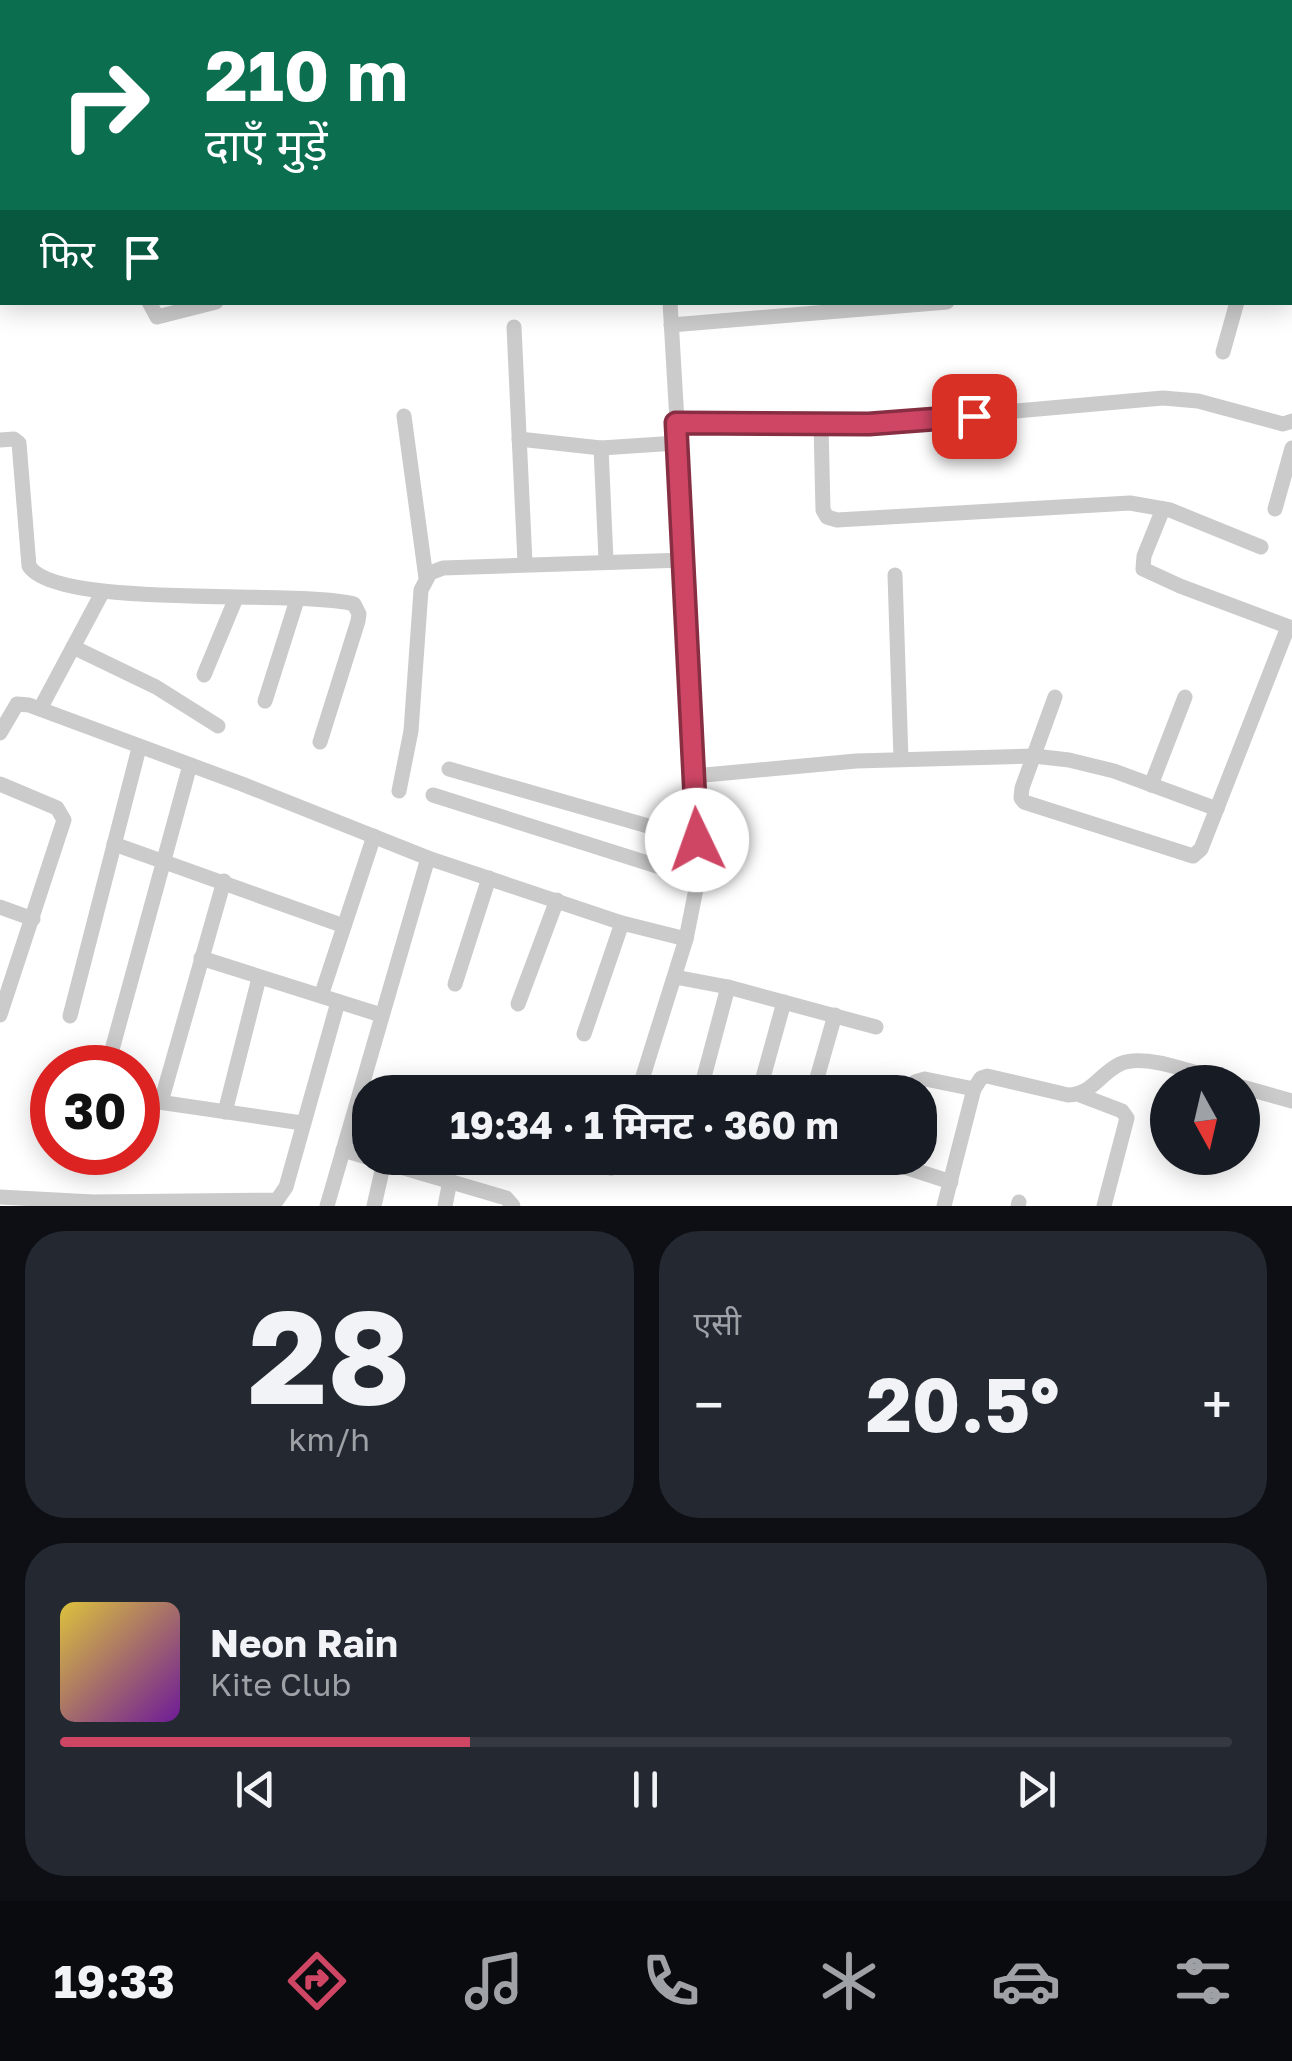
<!DOCTYPE html>
<html lang="hi">
<head>
<meta charset="utf-8">
<style>
	body { margin:0; font-family:"Golos Text","Noto Sans Devanagari",sans-serif; background:#242831; color:#f1f3f6; height:100vh; display:flex; flex-direction:column; font-size:38px; white-space:nowrap }
	* { box-sizing:border-box; margin:0 }
	p { font-size:32px; color:#9ea1a6 }
	.icon { flex:none; width:55px; height:55px; fill:none; stroke:currentColor; stroke-width:2; stroke-linecap:round; stroke-linejoin:round }
	.map { position:relative; height:1206px; overflow:hidden }
	.panel { display:flex; flex-direction:column; gap:25px; padding:25px; background:#0d0f14; flex:1 }
	.panel>* { flex:none }
	.banner { position:absolute; left:0px; top:0px; width:1292px; height:305px; box-shadow:0 5px 25px #0003; background:#0b6e4f; color:#fff; overflow:hidden }
	.needle { width:65px; rotate:172deg }
	.tools { position:absolute; left:1150px; top:1065px; display:grid; gap:20px }
	.tools a { display:grid; place-items:center; width:110px; height:110px; border-radius:50%; background:#171b24; box-shadow:0 5px 25px #0003; font-size:50px }
	.speed { position:absolute; left:30px; top:1045px; display:flex; gap:20px; font-size:50px; font-weight:700; text-align:center }
	.speed>* { display:grid; place-content:center; width:130px; height:130px; border-radius:50%; background:#171b24; box-shadow:0 5px 25px #0003; line-height:1 }
	.speed .limit { border:15px solid #d22; background:#fff; color:#111 }
	.pin { position:absolute; display:grid; place-items:center; width:85px; height:85px; color:#fff; margin:-42px; border-radius:20px; box-shadow:0 5px 15px #0006 }
	.me { position:absolute; width:110px; margin:-55px; rotate:357deg; stroke-linejoin:round; filter:drop-shadow(0 0 8px #0008) }
	.turn { display:flex; align-items:center; gap:35px; height:210px; padding:0 40px; font-size:45px }
	.turn .icon { width:130px; height:130px; stroke-width:2.5 }
	.turn b { display:block; font-size:70px; line-height:85px }
	.then { display:flex; align-items:center; height:95px; padding:0 40px; background:#0003; gap:20px; font-size:38px }
	.big { font-size:75px; font-weight:700; line-height:1.1 }
	.panel .card { flex:1; display:flex; flex-direction:column; justify-content:center; gap:15px; min-width:0; padding:0 35px; border-radius:40px; background:#242831 }
	.panel .dial { align-items:center; gap:0 }
	.dial b { font-size:130px; line-height:1 }
	.song { display:flex; align-items:center; gap:30px }
	.cover { width:120px; height:120px; border-radius:15px; background:linear-gradient(135deg,hsl(50 70% 55%),hsl(280 70% 35%)) }
	.played { height:10px; border-radius:5px; background:linear-gradient(90deg,#cf4665 35%,#363941 35%) }
	.keys { display:flex; justify-content:space-around; direction:ltr }
	.heat { display:flex; justify-content:space-between; align-items:center; font-size:55px; direction:ltr }
	.panel .tiles { flex:1; display:grid; gap:25px; grid-template-columns:1fr 1fr }
	.card:last-child { grid-column:span 2 }
	.trip { position:absolute; left:352px; top:1075px; width:585px; height:100px; border-radius:40px; background:#171b24; box-shadow:0 5px 25px #0003; font-weight:700; line-height:100px; text-align:center }
	.dock { display:flex; height:160px; justify-content:space-around; align-items:center; background:#090b0e; color:#9ea1a6 }
	.dock .icon { width:70px; height:70px }
	.dock .active { color:#cf4665 }
	.dock b { font-size:45px; color:#f1f3f6 }
	.map>svg:first-child { display:block }
	.lines { fill:none; stroke-linecap:round; stroke-linejoin:round }
	.minor { stroke:#cbcbcb; stroke-width:15 }
	.secondary { stroke:#b8b8b8; stroke-width:22 }
	.route-casing { stroke:#872e42; stroke-width:25 }
	.route { stroke:#cf4665; stroke-width:18 }
</style>
</head>
<body>
<div class="map">
<svg width="1292" height="1206" viewBox="0 0 1292 1206">
	<rect width="100%" height="100%" fill="#fff"/>
	<g class="lines">
		<!-- minor -->
		<g class="minor">
			<path d="M2 0V7"/>
			<path d="M156 0V2"/>
			<path d="M375 0V2"/>
			<path d="M653 0 654 2"/>
			<path d="M1018 2V0"/>
			<path d="M1290 124 1292 123"/>
			<path d="M1290 194 1292 195"/>
			<path d="M1290 260H1292"/>
			<path d="M149 302 157 317 216 302"/>
			<path d="M671 325 947 302"/>
			<path d="M514 327 525 563"/>
			<path d="M1223 352 1237 302"/>
			<path d="M404 416 426 578"/>
			<path d="M676 423 869 424 1163 398 1198 401 1283 424 1292 421"/>
			<path d="M821 424 823 510 827 517 837 520 1130 503 1170 510 1261 547"/>
			<path d="M519 439 601 448 677 443"/>
			<path d="M0 440 14 439 19 443 29 566C57 610 297 589 354 604L359 614 358 621 320 742"/>
			<path d="M601 448 606 560"/>
			<path d="M1163 509 1144 556 1143 569 1180 586 1292 628"/>
			<path d="M1275 509 1292 448"/>
			<path d="M895 575 901 759"/>
			<path d="M73 647 156 687 218 726"/>
			<path d="M204 675 236 598"/>
			<path d="M1055 697 1022 788 1021 798 1024 802 1193 856 1201 849 1288 627"/>
			<path d="M265 701 297 600"/>
			<path d="M40 709 102 593"/>
			<path d="M0 733 17 704 29 705 242 784 428 858 622 923 686 939"/>
			<path d="M449 769 697 840"/>
			<path d="M694 776 856 761 1034 756 1069 760 1114 771 1217 809"/>
			<path d="M0 784 57 808 64 820 0 1015"/>
			<path d="M1151 785 1185 697"/>
			<path d="M399 791 411 731 421 590 430 573 443 568 685 560"/>
			<path d="M433 795 698 879"/>
			<path d="M114 844 344 926"/>
			<path d="M0 907 33 919"/>
			<path d="M201 958 381 1015"/>
			<path d="M675 977 728 987 876 1027"/>
			<path d="M455 984 489 878"/>
			<path d="M321 996 374 836"/>
			<path d="M518 1004 557 900"/>
			<path d="M70 1016 139 748"/>
			<path d="M584 1034 622 923"/>
			<path d="M107 1068 190 765"/>
			<path d="M1242 1087 1292 1101"/>
			<path d="M638 1092 686 939 698 879 687 591 670 302"/>
			<path d="M700 1092 728 987"/>
			<path d="M759 1092 784 1002"/>
			<path d="M813 1092 835 1015"/>
			<path d="M910 1092 915 1082 925 1079 974 1089"/>
			<path d="M1080 1095 1122 1111 1127 1118 1104 1206"/>
			<path d="M138 1099 302 1123"/>
			<path d="M161 1102 224 881"/>
			<path d="M225 1112 259 978"/>
			<path d="M343 1150 506 1198 513 1206"/>
			<path d="M877 1158 951 1182"/>
			<path d="M611 1168 615 1158"/>
			<path d="M0 1197 93 1202 277 1200 286 1187 338 1002"/>
			<path d="M327 1206 428 858"/>
			<path d="M374 1206 384 1162"/>
			<path d="M445 1206 450 1181"/>
			<path d="M944 1206 974 1089 981 1078 987 1076 1068 1095C1093 1094 1099 1074 1120 1064 1145 1052 1199 1075 1226 1082"/>
			<path d="M1018 1206 1019 1202"/>
		</g>
		<!-- secondary -->
		<g class="secondary">
			<path d="M522 2 528 0"/>
			<path d="M562 2 567 0"/>
			<path d="M0 249 2 248"/>
			<path d="M0 267 2 266"/>
		</g>
	</g>
	<g class="lines">
		<!-- route casing -->
		<g class="route-casing">
			<path id="route" d="M697 840 676 423 869 424 974 416"/>
		</g>
		<!-- route -->
		<use href="#route" class="route"/>
	</g>
</svg>
<div class="tools">
<a><svg class="needle" viewBox="-14 -14 28 28"><path d="M0-13l5 13h-10z" fill="#e53935"/><path d="M0 13l5-13h-10z" fill="#9ea1a6"/></svg></a>
</div>
<div class="speed"><div class="limit">30</div></div>
<div class="pin" style="left:974px;top:416px;background:#d93025"><svg class="icon" aria-label="arrive" viewBox="0 0 24 24"><path d="M6 21V4h12l-3 4 3 4H6"/></svg></div>
<svg class="me" style="left:697px;top:840px" viewBox="-20 -20 40 40"><circle r="19" fill="#fff"/><path d="M0-13L10 11 0 6-10 11z" fill="#cf4665"/></svg>
<div class="trip">19:34 · 1 मिनट · 360 m</div>
<div class="banner">
<div class="turn"><svg class="icon" aria-label="right" viewBox="0 0 24 24"><path d="M7 20v-9h11M14 6l5 5-5 5"/></svg><div><b>210 m</b>दाएँ मुड़ें</div></div>
<div class="then">फिर<svg class="icon" aria-label="arrive" viewBox="0 0 24 24"><path d="M6 21V4h12l-3 4 3 4H6"/></svg></div>
</div>
</div>
<section class="panel">
<div class="tiles">
<div class="card dial"><b>28</b><p>km/h</p></div>
<div class="card"><p>एसी</p>
<div class="heat"><a>−</a><b class="big">20.5°</b><a>+</a></div>
</div>
<div class="card">
<div class="song"><i class="cover"></i><div><b>Neon Rain</b><p>Kite Club</p></div></div>
<div class="played"></div>
<div class="keys"><svg class="icon" aria-label="previous" viewBox="0 0 24 24"><path d="M18 5L8 12l10 7zM5 5v14"/></svg><svg class="icon" aria-label="pause" viewBox="0 0 24 24"><path d="M8 5v14M16 5v14"/></svg><svg class="icon" aria-label="next" viewBox="0 0 24 24"><path d="M6 5l10 7-10 7zM19 5v14"/></svg></div>
</div>
</div>
</section>
<nav class="dock">
<b>19:33</b>
<svg class="icon active" aria-label="directions" viewBox="0 0 24 24"><path d="M12 3l9 9-9 9-9-9zM9 14v-3h6M13 9l2 2-2 2"/></svg>
<svg class="icon" aria-label="music" viewBox="0 0 24 24"><path d="M9 18V5l10-2v13"/><circle cx="6" cy="18" r="3"/><circle cx="16" cy="16" r="3"/></svg>
<svg class="icon" aria-label="phone" viewBox="0 0 24 24"><path d="M5 4h4l2 5-3 2q2 4 5 5l2-3 5 2v4C11 20 4 13 5 4z"/></svg>
<svg class="icon" aria-label="climate" viewBox="0 0 24 24"><path d="M12 3v18M4 7l16 10M4 17L20 7"/></svg>
<svg class="icon" aria-label="car" viewBox="0 0 24 24"><path d="M5 17H2v-5l4-1 3-4h7l3 4 3 1v5h-3M9 17h6M6 11h13"/><circle cx="7" cy="17" r="2"/><circle cx="17" cy="17" r="2"/></svg>
<svg class="icon" aria-label="filters" viewBox="0 0 24 24"><path d="M4 7h16M4 17h16"/><circle cx="9" cy="7" r="2"/><circle cx="15" cy="17" r="2"/></svg>
</nav>
</body>
</html>
